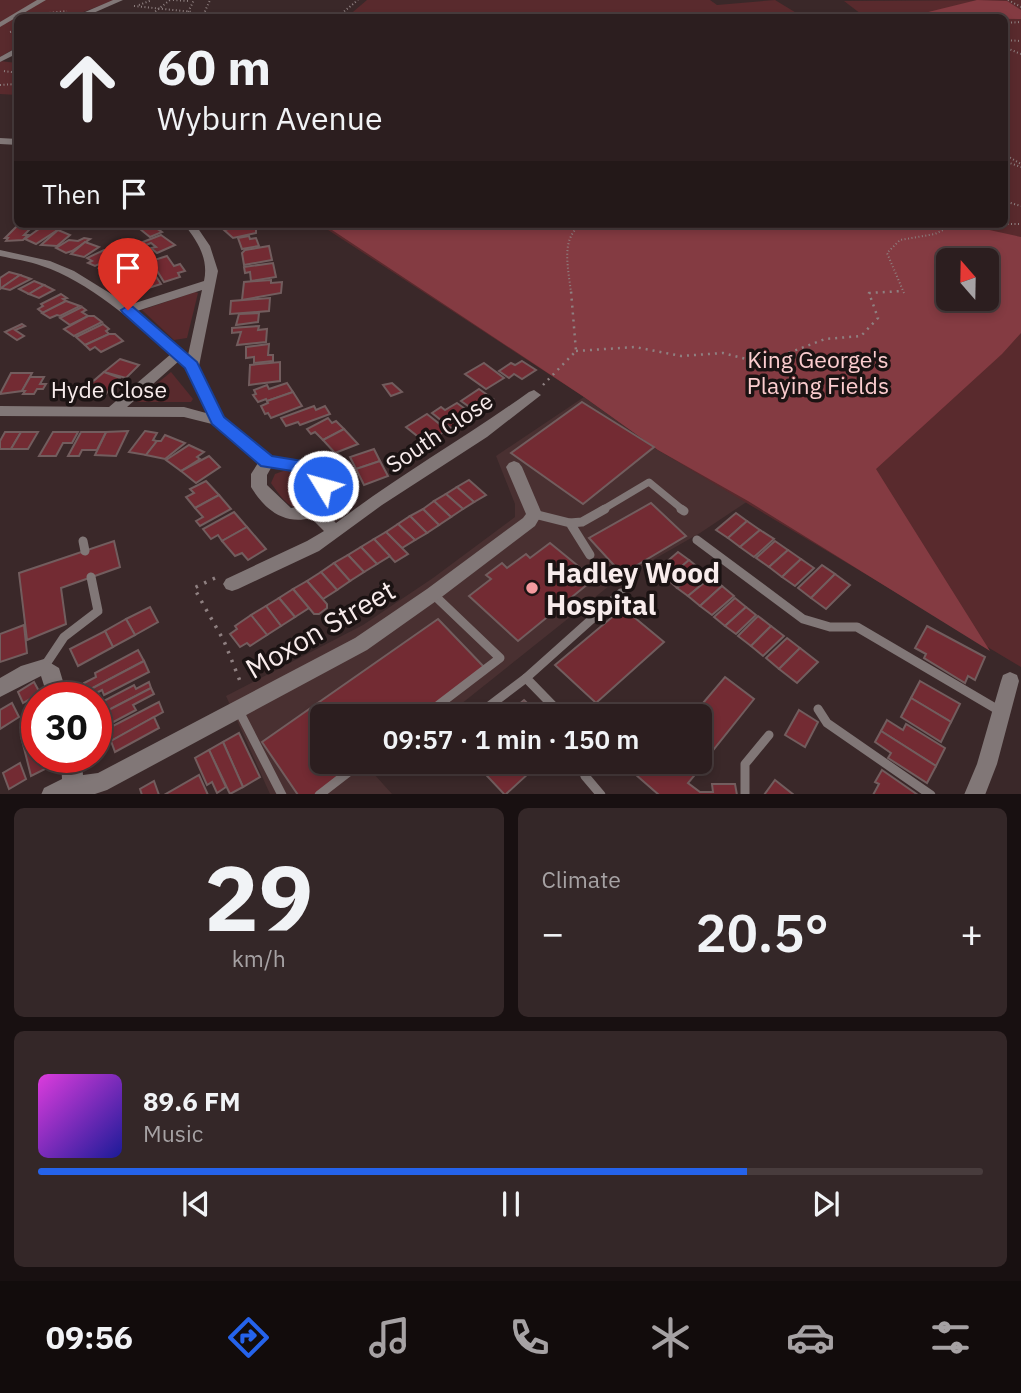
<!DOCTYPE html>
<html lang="en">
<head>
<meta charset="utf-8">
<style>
	body { margin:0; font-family:"IBM Plex Sans",sans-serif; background:#342728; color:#f1f3f6; height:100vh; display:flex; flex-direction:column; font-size:26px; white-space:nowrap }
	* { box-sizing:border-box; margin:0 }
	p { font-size:23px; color:#a6a2a4 }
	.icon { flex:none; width:38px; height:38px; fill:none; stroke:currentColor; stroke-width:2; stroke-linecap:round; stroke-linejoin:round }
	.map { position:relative; height:794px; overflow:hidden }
	.side { display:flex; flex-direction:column; gap:14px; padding:14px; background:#181011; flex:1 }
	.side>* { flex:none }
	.banner { position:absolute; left:14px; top:14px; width:994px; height:214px; border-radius:10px; box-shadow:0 4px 10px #0003,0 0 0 2px #483c3d; background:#2c1e1f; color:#f1f3f6; overflow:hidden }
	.needle { width:46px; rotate:340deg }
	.buttons { position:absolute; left:936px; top:248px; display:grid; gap:14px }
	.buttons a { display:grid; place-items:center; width:63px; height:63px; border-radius:10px; background:#2c1e1f; box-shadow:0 4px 10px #0003,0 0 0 2px #483c3d; font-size:35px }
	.speed { position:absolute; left:21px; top:682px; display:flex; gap:14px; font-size:35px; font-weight:700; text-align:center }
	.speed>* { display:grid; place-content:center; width:91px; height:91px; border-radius:50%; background:#2c1e1f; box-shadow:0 4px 10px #0003,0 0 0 2px #483c3d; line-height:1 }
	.speed .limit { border:10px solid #d22; background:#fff; color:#111 }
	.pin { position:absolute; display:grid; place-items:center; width:60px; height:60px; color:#fff; margin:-72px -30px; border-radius:50% 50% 50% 0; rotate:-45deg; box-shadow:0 0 7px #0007 }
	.pin .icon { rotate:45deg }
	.me { position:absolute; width:77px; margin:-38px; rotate:307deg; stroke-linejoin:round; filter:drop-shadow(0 0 5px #0008) }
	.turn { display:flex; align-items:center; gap:24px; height:147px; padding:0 28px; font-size:32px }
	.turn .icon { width:91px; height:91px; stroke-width:2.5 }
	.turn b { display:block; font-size:49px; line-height:60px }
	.then { display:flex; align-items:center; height:66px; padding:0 28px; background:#0003; gap:14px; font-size:26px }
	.big { font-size:52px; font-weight:600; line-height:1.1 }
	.side .card { flex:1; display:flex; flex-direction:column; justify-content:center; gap:10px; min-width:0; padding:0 24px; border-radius:10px; background:#342728 }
	.side .dial { align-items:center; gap:0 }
	.dial b { font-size:91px; line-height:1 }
	.song { display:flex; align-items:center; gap:21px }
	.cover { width:84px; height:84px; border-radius:10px; background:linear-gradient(135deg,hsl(300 70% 55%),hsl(240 70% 35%)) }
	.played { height:7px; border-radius:4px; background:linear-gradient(90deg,#2563eb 75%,#483c3d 75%) }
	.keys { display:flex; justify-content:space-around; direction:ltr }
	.heat { display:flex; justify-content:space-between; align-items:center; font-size:38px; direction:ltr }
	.side .tiles { flex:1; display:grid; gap:14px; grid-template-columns:1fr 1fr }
	.card:last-child { grid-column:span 2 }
	.trip { position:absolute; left:310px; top:704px; width:402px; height:70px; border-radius:10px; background:#2c1e1f; box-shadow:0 4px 10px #0003,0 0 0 2px #483c3d; font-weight:600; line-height:70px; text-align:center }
	.dock { display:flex; height:112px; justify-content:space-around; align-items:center; background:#120c0c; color:#a6a2a4 }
	.dock .icon { width:49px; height:49px }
	.dock .current { color:#2563eb }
	.dock b { font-size:32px; color:#f1f3f6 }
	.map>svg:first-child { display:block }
	.built { fill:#493031 }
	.green { fill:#592a2d; fill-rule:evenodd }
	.forest { fill:#843b42; fill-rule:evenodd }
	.building { fill:#732b33; stroke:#725d5e; stroke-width:2 }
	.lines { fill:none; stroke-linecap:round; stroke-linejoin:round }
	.path-far2 { stroke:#8f8081; stroke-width:2; stroke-dasharray:1 2.5; stroke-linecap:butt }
	.path-far1 { stroke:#8f8081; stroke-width:2.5; stroke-dasharray:2 5; stroke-linecap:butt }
	.path { stroke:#8f8081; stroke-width:3.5; stroke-dasharray:2.5 7; stroke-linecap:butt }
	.service-far1 { stroke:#817777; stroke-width:7 }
	.service { stroke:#817777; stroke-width:9 }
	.minor { fill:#817777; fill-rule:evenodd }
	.tertiary { fill:#817777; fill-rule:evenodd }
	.route { fill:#2563eb; stroke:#184099; stroke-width:2 }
	.poi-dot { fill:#f49b9f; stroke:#1b1313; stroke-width:2.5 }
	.labels { text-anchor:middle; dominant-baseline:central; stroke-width:7; stroke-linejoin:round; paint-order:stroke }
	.park-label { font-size:23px; fill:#fccdcf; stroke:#1b1313 }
	.street-label { font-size:23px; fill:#f8ecec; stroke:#1b1313 }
	.near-poi-label { font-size:28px; font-weight:bold; fill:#f8ecec; stroke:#1b1313; text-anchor:start }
	.near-street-label { font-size:28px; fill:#f8ecec; stroke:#1b1313 }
</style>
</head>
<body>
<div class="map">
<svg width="1021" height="795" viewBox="0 0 1021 795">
	<rect width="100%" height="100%" fill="#3a2829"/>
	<!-- built -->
	<path class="built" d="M584 397 658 450 748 501 700 533 614 582 446 716H322V761H389L374 774 392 794H270L226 696 363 625 433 578 515 517V504L496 456Z"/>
	<!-- green -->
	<g class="green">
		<path d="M0 0H115L70 17 18 18 17 47 0 57Z"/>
		<path d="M367 0H710L717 5 775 0 803 17H347Z"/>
		<path d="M1021 0V667L658 450 584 397 319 224H1004V18L865 17 844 1ZM948 261H987V299H948Z"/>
		<path d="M0 61 17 63V95L0 94Z"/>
		<path d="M195 292 198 293 187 338 174 340 142 310Z"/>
		<path d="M171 372 193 399 191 402H137L138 399Z"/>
		<path d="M286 470 291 471 315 491 316 495C298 523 283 500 271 483L275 474Z"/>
	</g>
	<!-- forest -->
	<g class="forest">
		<path d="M977 0 1007 1 1021 10V19L908 17Z"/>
		<path d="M323 224H962L1021 237V333L1002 354 876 469 990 651 748 501 658 450 584 397ZM948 261H987V299H948Z"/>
	</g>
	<!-- building -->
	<g class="building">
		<path d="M19 224H35L24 235H28L23 240 6 241 8 238H5Z"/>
		<path d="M152 224H160L165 228 159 230 162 232 150 237 140 229Z"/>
		<path d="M250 224 252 228H256V233L233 238 224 230Z"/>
		<path d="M43 226 59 229 36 244 25 239Z"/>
		<path d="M58 230 70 235 57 246 41 245Z"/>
		<path d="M161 235 175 245 157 253 151 248 156 247 151 243 146 245 143 242Z"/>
		<path d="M249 236 250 239 256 238 259 246 242 249 238 238Z"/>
		<path d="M84 238 90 239 72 251 66 253 56 248 69 240 78 241Z"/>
		<path d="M85 242 99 247 84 257 71 254Z"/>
		<path d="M269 246 272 260 244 265 242 253 245 250Z"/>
		<path d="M104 250 117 256 95 266 88 263 92 261 87 258Z"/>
		<path d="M117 256 131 264 114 273 99 268Z"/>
		<path d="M167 256 174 266 180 264 185 271 178 273 180 277 164 282 151 261Z"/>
		<path d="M273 263 276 277 251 281 250 272 245 273 244 267Z"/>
		<path d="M9 272 20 275 0 289V278Z"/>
		<path d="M153 272 161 284 139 291 128 280Z"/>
		<path d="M20 275 31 279 10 290 1 288Z"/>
		<path d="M271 280V283L282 282 281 293 242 300 244 282Z"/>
		<path d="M34 281 44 285 29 294 19 289Z"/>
		<path d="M44 285 54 290 39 298 29 294Z"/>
		<path d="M61 294 67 298 63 299 66 301 43 313 38 309 43 306 41 304Z"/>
		<path d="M270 298 269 311 230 314 231 301Z"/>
		<path d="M66 301 80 306 60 316 57 315 50 318 42 313Z"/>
		<path d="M82 307 86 310 82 312 88 316 70 325 60 318Z"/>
		<path d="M259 313 258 322 236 325 239 314Z"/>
		<path d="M88 316H94L102 322 74 336 64 329Z"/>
		<path d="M22 324 25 326 15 330 24 336 17 340 5 332Z"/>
		<path d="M103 324 109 329 106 331 109 334 85 345 76 337Z"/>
		<path d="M259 326 258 330 267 329 266 342 237 345 241 332 232 333V328Z"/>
		<path d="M109 334H115L123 341 101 352 95 347 90 350 85 345Z"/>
		<path d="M269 344 268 355H273V361L254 363V357L246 358V347Z"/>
		<path d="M120 359 139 365 126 378 104 372Z"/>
		<path d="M522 361 536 370 522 379 514 374 509 378 499 371 511 363 515 365Z"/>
		<path d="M280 362V381L249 385 250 365Z"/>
		<path d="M484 363 504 378 486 389 465 374Z"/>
		<path d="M104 372 120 378 103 397 83 390Z"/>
		<path d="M11 373H32L22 391 0 394Z"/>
		<path d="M30 377H44L40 384H46L43 389H37L34 394H23L25 391H22Z"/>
		<path d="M287 383 293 392 267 401 266 399 258 402 253 395 256 394 254 390 267 385 269 389Z"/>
		<path d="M392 383 402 392 391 396 383 385Z"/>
		<path d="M479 389 493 399 474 410 461 401Z"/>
		<path d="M293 392 302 406 271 418 268 413 265 414 261 406 268 403 267 401Z"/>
		<path d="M582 402 654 447 583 504 511 453Z"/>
		<path d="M457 403 472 414 451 428 432 413 441 407 445 410Z"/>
		<path d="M314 406 316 410 325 406 330 414 300 425 298 422 286 426 281 418Z"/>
		<path d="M427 414 447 430 426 443 406 427Z"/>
		<path d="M328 418 332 423 336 421 344 429 323 440 315 432 311 434 307 429Z"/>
		<path d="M344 429 358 444 335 453 323 440Z"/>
		<path d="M128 431 116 456 95 455 106 432Z"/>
		<path d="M145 431 157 433 153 440 157 441 146 455 129 452Z"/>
		<path d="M5 432H21L11 449H0V441Z"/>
		<path d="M21 432H38L28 449H11Z"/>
		<path d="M53 432H78L72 443H63L56 456H39Z"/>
		<path d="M81 432H106L97 450H82L79 456H68Z"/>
		<path d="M165 435 185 443 165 459 146 455 157 441H161Z"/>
		<path d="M189 445 204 452 197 457 200 459 181 471 166 460Z"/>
		<path d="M374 449 380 461 356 469 350 457Z"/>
		<path d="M209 456 220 467 196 483 181 471Z"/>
		<path d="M380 461 388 476 364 485 356 469Z"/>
		<path d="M469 480 486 495 474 502 457 487Z"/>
		<path d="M206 481 219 495 195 508 186 497 194 493 190 489Z"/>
		<path d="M457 487 474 502 463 509 446 494Z"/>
		<path d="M446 494 463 509 451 517 434 501Z"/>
		<path d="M219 495 231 509 200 526 196 521 203 517 195 508Z"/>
		<path d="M434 501 451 517 439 525 423 509Z"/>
		<path d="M651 503 686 536 622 574 589 538Z"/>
		<path d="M423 509 439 525 427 533 410 516Z"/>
		<path d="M234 512 247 527 222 541 218 535 211 539 203 529Z"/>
		<path d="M736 513 747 521 728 538 716 530Z"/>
		<path d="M410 516 427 533 415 540 398 524Z"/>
		<path d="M747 521 760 530 740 547 728 538Z"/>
		<path d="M398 524 415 540 402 548 386 532Z"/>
		<path d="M247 527 266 549 248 560 242 553 235 556 222 541Z"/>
		<path d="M760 530 774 539 754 557 740 547Z"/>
		<path d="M386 532 408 554 395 562 374 539Z"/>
		<path d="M374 539 390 556 377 564 361 547Z"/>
		<path d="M114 541 120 567 61 588 66 624 27 640 19 573Z"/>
		<path d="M775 541 788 550 769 567 756 558Z"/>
		<path d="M550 543 594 579 518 641 469 596 491 579 486 575 502 563 507 568 526 554 530 558Z"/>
		<path d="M361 547 377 564 364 572 348 555Z"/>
		<path d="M788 550 801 559 782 577 769 567Z"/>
		<path d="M678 552 689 560 667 579 656 571Z"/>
		<path d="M348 555 364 572 350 581 334 563Z"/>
		<path d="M801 559 814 568 795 586 782 577Z"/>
		<path d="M689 560 700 569 677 588 667 579Z"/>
		<path d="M334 563 350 581 337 590 321 572Z"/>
		<path d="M822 565 835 574 811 598 798 588Z"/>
		<path d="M700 569 711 577 688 596 677 588Z"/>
		<path d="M321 572 337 590 323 599 307 581Z"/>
		<path d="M835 574 850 585 826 609 811 598Z"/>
		<path d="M711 577 722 586 700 606 688 596Z"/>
		<path d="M307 581 327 604V608L319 614H314L293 589Z"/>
		<path d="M722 586 734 596 712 615 700 606Z"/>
		<path d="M293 589 309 608 295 617 279 598Z"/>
		<path d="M279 598 295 617 281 626 266 606Z"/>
		<path d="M735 598 746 607 725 626 714 617Z"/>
		<path d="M266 606 281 626 267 635 251 615Z"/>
		<path d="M150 607 158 622 135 635 126 619Z"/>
		<path d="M746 607 756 615 736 634 725 626Z"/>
		<path d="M623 608 664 642 596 703 555 665Z"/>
		<path d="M251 615 267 635 250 646 247 643 240 647 230 634 237 629 235 626Z"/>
		<path d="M758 616 771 626 751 646 738 636Z"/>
		<path d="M126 619 135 635 113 647 105 631Z"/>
		<path d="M438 619 484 667 421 716H322V761H361L318 795H298L262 742Z"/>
		<path d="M24 625 27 653 0 662V634Z"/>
		<path d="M771 626 784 636 763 656 751 646Z"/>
		<path d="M927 626 985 657 975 680 968 676 965 683 924 658 926 654 915 648Z"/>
		<path d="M105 631 113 647 78 666 70 649Z"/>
		<path d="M787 638 800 648 779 669 766 658Z"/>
		<path d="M800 648 818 662 797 683 779 669Z"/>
		<path d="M138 650 144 661 87 691 84 683 96 677 95 673Z"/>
		<path d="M144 661 149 672 104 695 102 690 89 697 87 691Z"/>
		<path d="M725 677 754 699 714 749 700 738V716H692Z"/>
		<path d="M920 681 960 704 951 722 911 698Z"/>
		<path d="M34 682 40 693 23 703 18 692Z"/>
		<path d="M149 682 151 688 99 715 96 705 134 685 136 689Z"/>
		<path d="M151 688 154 694 133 705 136 710 104 727 99 715Z"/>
		<path d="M911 698 951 722 941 742 901 717Z"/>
		<path d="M524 700 540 716H505Z"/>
		<path d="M159 702 163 712 111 741 107 729Z"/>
		<path d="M12 703 19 717 0 729V710Z"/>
		<path d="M799 710 818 722 805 747 785 735Z"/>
		<path d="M154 717 159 728 115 752 111 741Z"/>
		<path d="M887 720 903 730 906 724 945 748 936 766 881 731Z"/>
		<path d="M37 728V758H53L55 764 31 776 21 736Z"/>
		<path d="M881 731 936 766 927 783 888 758 891 753 875 742Z"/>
		<path d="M239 733 260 777 243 787 223 742Z"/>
		<path d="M223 742 243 787 230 794 209 750Z"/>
		<path d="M209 750 226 787 217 793 212 782 207 785 195 758Z"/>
		<path d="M473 761H542L505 795Z"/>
		<path d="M620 761H675L694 776 688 783 700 792H713L712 784H735L737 795H659Z"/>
		<path d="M20 763 26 779 9 789 3 773Z"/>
		<path d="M882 770 918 795H873L879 784 875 782Z"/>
		<path d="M199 775 208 795H164Z"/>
		<path d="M775 780 794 795H764Z"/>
		<path d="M154 781 159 795H142L140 789Z"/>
	</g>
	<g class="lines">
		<!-- path-far2 -->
		<g class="path-far2">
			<path d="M173 0 189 1"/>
			<path d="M1008 0 1021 7"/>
			<path d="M139 5 152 0"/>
			<path d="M134 6 193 12"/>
			<path d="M39 14 67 11"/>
			<path d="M113 15 134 18"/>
			<path d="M147 18 170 0"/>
			<path d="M185 18 194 0"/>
			<path d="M202 18 210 0"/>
			<path d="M336 18 358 0"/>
			<path d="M1004 23 1021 22"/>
			<path d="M10 32 18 30"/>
			<path d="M1004 40 1021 41"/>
			<path d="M1004 47 1021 54"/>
			<path d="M4 71 18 73"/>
			<path d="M0 85 18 84"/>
			<path d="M1004 154 1021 164"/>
			<path d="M1004 161 1021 167"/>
			<path d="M1004 201 1021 206"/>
			<path d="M1004 224H1021"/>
			<path d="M571 293C569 271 559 236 583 224"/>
			<path d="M904 293 887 253 900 240 935 234 955 224"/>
		</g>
		<!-- path-far1 -->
		<g class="path-far1">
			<path d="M576 351 635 347 681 356 723 353 762 363 825 339 861 336 878 318 869 293 903 291"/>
			<path d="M543 385 576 351 571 291"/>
		</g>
		<!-- path -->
		<path class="path" d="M215 578 194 588 224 641 242 686"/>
		<!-- service-far1 -->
		<path class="service-far1" d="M602 510 649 482 683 510"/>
		<!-- service -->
		<g class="service">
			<path d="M681 509 684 511"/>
			<path d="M534 514 570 523 590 555"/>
			<path d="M570 523 582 522 605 509"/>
			<path d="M697 540 803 619 830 627H857L1000 711"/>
			<path d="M83 541 85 551"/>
			<path d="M44 667 64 637 98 611 91 577"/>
			<path d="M818 709 827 723 931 795"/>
			<path d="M239 711 282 795"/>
			<path d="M424 716 500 658 434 595"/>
			<path d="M476 716 526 678"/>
			<path d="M563 716 526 678 621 593"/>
			<path d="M580 761 585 776 601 795"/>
			<path d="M319 795 363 761"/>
			<path d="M745 795V764L769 735"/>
		</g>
		<!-- minor -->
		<g class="minor">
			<path d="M113 0H123L82 18H71Z"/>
			<path d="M18 47V53L0 62V57Z"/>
			<path d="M0 138 18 139V145L0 144Z"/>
			<path d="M184 224H195L210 246 218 271 199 366 223 417 271 457 299 462 315 470 327 483 334 495 323 510 336 523C398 476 466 437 529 392L534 390 541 395 487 437 382 505 319 551 238 589 232 591 226 589 223 584 226 579 307 541 324 531 311 518C284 525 265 510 251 487V474L258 463 212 424 184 417 0 416V406L109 407 171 354C135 323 88 281 42 266 29 261 14 259 0 256V250L50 261 74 271 129 305 204 281C209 258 197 241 184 224ZM202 290 188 355 137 311ZM179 361 186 368 206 413 184 407H127ZM271 468C291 469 308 477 318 494L309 506 291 508 267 485V475Z"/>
			<path d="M514 461 519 463 522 467 542 514 535 526 439 599 367 650 107 790 92 795H41L44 788 62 779 61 758H81L83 775 98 773 355 638 427 589 523 518 526 514 506 467 509 463Z"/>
			<path d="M44 659 59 668 68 698H48L41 676 0 697V678L21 666Z"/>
			<path d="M1010 672 1017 675 1019 681 997 764 985 795H964L977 764 1001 681 1003 675Z"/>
		</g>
		<!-- tertiary -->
		<path class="tertiary" d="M37 0H46L0 27V22Z"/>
	</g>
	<!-- route -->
	<path class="route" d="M128 306 133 307 197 362 224 417 272 456 302 461 329 481 331 486 329 491H316L292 471 261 466 212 424 185 368 123 313 121 310Z"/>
	<!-- markers -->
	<circle class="poi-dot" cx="532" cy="588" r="7"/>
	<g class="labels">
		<!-- park labels -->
		<g class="park-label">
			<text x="818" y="359">King George's<tspan x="818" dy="26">Playing Fields</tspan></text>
		</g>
		<!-- street labels -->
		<g class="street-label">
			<text x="109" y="389">Hyde Close</text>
			<text transform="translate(439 432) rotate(-34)">South Close</text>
		</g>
		<!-- near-poi labels -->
		<g class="near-poi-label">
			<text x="546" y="572">Hadley Wood<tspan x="546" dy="32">Hospital</tspan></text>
		</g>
		<!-- near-street labels -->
		<g class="near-street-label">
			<text transform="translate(320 629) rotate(-30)">Moxon Street</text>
		</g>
	</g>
</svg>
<div class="buttons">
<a><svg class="needle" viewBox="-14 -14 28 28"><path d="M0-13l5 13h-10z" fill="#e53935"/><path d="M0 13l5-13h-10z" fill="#a6a2a4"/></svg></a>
</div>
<div class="speed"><div class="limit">30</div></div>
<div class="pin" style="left:128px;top:310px;background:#d93025"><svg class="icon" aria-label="arrive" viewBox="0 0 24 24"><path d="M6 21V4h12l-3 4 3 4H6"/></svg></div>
<svg class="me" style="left:323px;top:486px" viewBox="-20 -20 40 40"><circle r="17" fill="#2563eb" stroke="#fff" stroke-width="3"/><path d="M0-11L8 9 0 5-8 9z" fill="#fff"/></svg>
<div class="trip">09:57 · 1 min · 150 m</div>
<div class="banner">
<div class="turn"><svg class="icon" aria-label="ahead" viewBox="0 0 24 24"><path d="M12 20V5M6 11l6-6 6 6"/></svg><div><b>60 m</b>Wyburn Avenue</div></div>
<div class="then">Then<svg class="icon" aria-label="arrive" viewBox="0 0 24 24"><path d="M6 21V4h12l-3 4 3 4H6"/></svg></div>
</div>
</div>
<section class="side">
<div class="tiles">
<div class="card dial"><b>29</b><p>km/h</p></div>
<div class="card"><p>Climate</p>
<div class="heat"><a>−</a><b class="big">20.5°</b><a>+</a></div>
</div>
<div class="card">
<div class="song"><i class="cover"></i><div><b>89.6 FM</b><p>Music</p></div></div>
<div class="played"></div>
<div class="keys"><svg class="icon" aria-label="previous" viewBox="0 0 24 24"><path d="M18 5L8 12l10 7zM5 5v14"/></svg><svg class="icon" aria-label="pause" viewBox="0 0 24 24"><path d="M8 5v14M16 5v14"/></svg><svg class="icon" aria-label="next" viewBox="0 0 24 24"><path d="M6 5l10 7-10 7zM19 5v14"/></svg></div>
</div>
</div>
</section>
<nav class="dock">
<b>09:56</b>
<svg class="icon current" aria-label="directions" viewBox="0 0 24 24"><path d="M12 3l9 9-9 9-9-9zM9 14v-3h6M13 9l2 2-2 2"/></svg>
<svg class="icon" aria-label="music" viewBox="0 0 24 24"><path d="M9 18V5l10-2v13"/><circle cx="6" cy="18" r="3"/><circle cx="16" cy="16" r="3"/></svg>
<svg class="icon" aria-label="phone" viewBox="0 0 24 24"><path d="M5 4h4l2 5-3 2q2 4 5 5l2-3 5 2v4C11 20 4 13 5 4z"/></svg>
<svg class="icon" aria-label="climate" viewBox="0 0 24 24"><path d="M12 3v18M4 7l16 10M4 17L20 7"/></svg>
<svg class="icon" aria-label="car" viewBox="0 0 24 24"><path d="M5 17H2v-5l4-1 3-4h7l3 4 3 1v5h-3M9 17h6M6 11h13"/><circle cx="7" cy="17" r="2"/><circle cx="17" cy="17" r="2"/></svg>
<svg class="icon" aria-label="filters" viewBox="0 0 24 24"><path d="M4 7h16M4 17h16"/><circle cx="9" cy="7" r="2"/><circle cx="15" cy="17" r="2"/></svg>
</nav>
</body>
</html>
